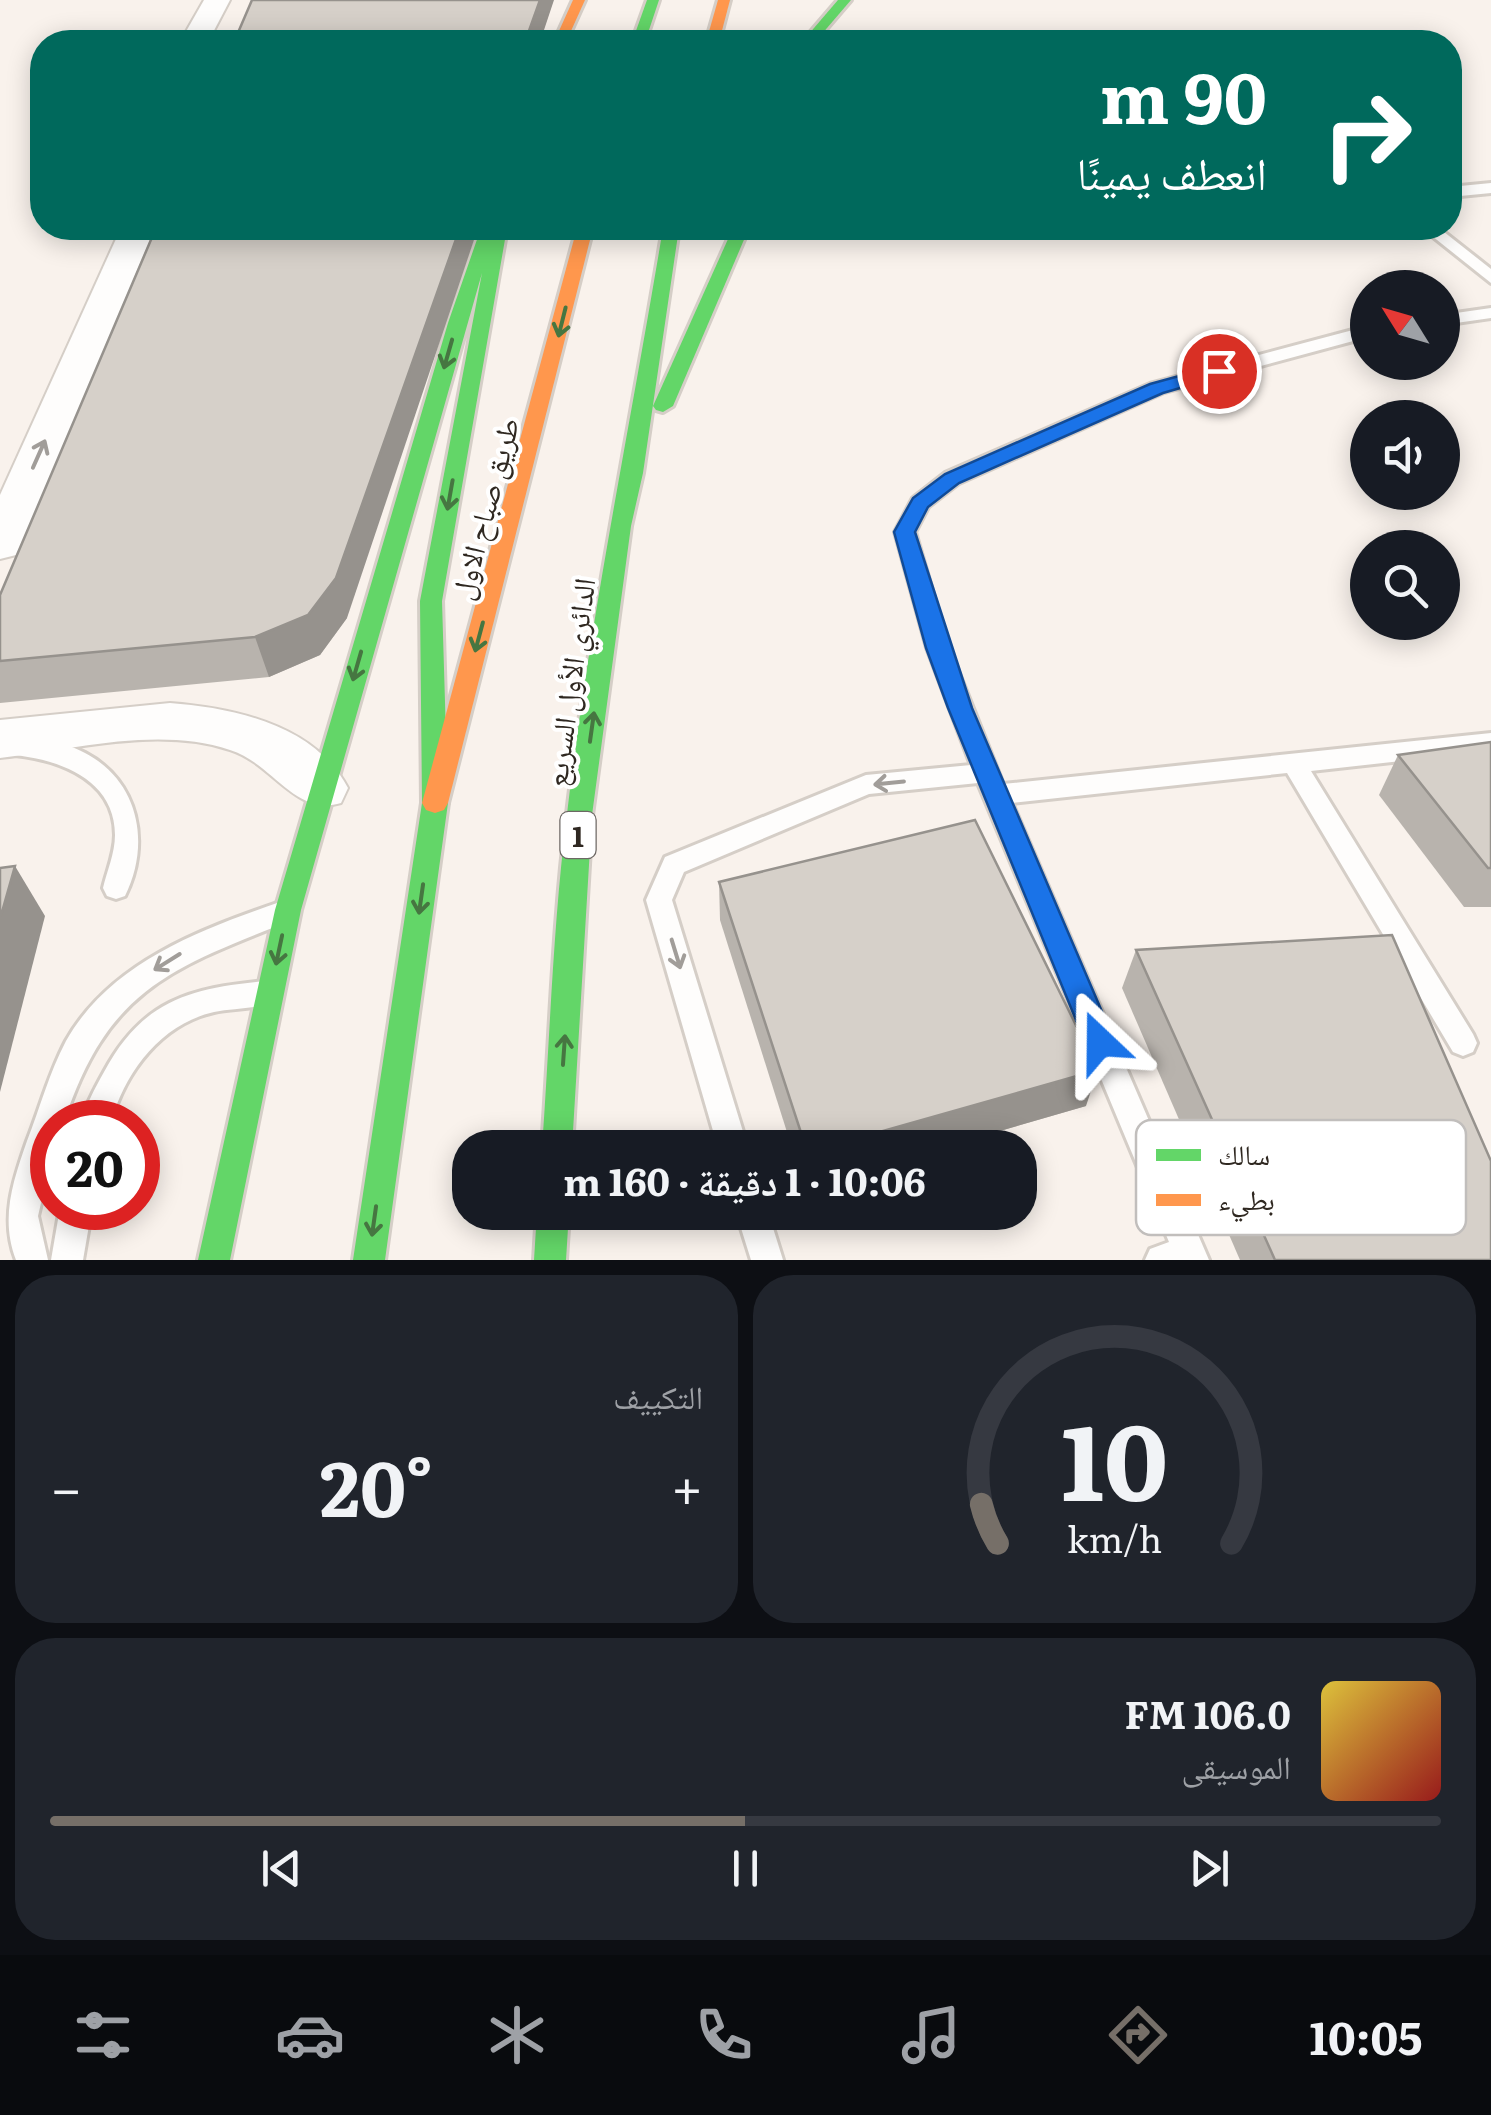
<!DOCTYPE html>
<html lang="ar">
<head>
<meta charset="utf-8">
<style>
	body { margin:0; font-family:Literata,"Noto Naskh Arabic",serif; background:#20242c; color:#f1f3f6; direction:rtl; height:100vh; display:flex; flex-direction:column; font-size:38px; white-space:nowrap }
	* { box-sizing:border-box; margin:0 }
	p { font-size:32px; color:#9ea1a6 }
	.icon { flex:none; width:55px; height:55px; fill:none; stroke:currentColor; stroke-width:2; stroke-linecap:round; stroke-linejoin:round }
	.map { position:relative; height:1260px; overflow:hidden; direction:ltr }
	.drawer { display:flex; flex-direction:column; gap:15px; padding:15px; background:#0d0f14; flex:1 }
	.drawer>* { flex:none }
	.top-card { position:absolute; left:30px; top:30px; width:1432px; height:210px; border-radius:40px; box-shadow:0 5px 25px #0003; direction:rtl; background:#00695c; color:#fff; overflow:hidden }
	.needle { width:65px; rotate:307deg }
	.controls { position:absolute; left:1350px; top:270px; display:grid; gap:20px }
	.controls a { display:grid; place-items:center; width:110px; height:110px; border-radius:50%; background:#171b24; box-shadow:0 5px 25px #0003; font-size:50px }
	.speed { position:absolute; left:30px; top:1100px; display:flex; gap:20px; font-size:50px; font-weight:700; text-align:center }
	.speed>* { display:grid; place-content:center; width:130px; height:130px; border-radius:50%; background:#171b24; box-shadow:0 5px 25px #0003; line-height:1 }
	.speed .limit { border:15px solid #d22; background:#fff; color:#111 }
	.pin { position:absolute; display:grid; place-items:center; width:85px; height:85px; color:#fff; margin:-42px; border:5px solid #fff; border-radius:50%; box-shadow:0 2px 10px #0007 }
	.me { position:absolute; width:110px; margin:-55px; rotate:337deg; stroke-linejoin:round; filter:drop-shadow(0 0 8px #0008) }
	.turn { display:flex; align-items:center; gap:35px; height:210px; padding:0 30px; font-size:45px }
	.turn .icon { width:130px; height:130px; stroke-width:2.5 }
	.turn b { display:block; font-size:70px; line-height:85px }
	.big { font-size:75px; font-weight:700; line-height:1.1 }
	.drawer .widget { flex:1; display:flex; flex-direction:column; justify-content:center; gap:15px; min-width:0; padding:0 35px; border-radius:40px; background:#20242c }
	.drawer .dial { align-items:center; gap:0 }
	.dial svg { height:260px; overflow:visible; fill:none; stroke:#363941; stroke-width:7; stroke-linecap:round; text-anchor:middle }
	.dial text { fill:#f1f3f6; stroke:none }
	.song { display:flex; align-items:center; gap:30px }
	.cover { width:120px; height:120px; border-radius:15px; background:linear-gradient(135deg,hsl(50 70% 55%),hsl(0 70% 35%)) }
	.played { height:10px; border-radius:5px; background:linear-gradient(90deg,#766f68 50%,#363941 50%) }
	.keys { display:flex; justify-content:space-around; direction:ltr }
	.heat { display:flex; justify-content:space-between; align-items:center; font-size:55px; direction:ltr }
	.drawer .tiles { flex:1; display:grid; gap:15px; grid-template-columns:1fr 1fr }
	.widget:last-child { grid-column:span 2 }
	.trip { position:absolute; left:452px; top:1130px; width:585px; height:100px; border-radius:40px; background:#171b24; box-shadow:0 5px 25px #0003; font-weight:700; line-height:100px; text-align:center; direction:rtl }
	.tab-bar { display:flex; height:160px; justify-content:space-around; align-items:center; background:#090b0e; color:#9ea1a6 }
	.tab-bar .icon { width:70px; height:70px }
	.tab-bar .current { color:#766f68 }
	.tab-bar b { font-size:45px; color:#f1f3f6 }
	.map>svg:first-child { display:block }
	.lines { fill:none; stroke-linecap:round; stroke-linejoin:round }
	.lane-casing { stroke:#d5cec7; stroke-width:6 }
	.street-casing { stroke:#d5cec7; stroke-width:4 }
	.fast-casing { stroke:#d5cec7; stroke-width:6 }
	.slow-casing { stroke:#d5cec7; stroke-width:6 }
	.lane { fill:#fefdfc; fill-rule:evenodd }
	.street { fill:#fefdfc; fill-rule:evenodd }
	.fast { fill:#63d668; fill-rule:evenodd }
	.slow { fill:#ff974d; fill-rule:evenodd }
	.wall { fill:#b8b3ad }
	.shaded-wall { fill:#96928d }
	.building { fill:#d6d0c9; stroke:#96928d; stroke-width:2.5 }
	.oneway { stroke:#467641 }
	.oneway2 { stroke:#a19d99 }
	.route { fill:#1a73e8; stroke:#114b97; stroke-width:2.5 }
	.labels { text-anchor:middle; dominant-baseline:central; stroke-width:8; stroke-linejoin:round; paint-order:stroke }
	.shield { fill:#fff; stroke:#6d6864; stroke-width:2.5 }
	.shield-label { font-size:28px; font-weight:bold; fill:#2f2821 }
	.street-label { font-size:30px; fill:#2f2821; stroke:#fff }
	.key { fill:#fff; stroke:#c1bebc; stroke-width:2.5 }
	.key-label { font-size:28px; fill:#2f2821 }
</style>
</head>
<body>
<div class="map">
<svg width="1491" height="1260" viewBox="0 0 1491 1260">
	<rect width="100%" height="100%" fill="#f9f2ec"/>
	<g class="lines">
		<!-- lane casing -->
		<g class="lane-casing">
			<g id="lane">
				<path d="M1491 183V193L1450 197V187Z"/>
				<path d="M1422 228H1439L1491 269V283Z"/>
				<path d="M1491 308V318L1442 325V315Z"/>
				<path d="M1368 326V337L1164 392 959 483 928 507 915 532 949 648 1003 784 1491 733V751L1311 771 1473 1034 1477 1043 1473 1052 1463 1056 1453 1052 1287 773 1012 803 1209 1260H1145L1150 1249 1169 1242 978 783 869 794 684 872 672 900 748 1148H718L646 900 665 857 866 775 971 765 927 648 895 532 913 498 945 473 1150 384Z"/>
				<path d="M0 736C29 737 59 739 85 753 139 781 151 844 125 896L116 899 107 896 103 888C107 871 115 853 115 835 115 774 48 756 0 754Z"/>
				<path d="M280 902 290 905 293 913 290 921C168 969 107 991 64 1122H52V1156L38 1216 48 1260H16C0 1219 13 1181 27 1141 40 1108 49 1073 66 1041 110 963 199 930 280 902Z"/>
				<path d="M266 981 276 984 280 993 276 1002C256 1009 234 1008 214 1012 161 1024 125 1072 111 1122H81C86 1105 95 1088 104 1072 142 1001 189 988 266 981Z"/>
				<path d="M60 1208H92L83 1260H51Z"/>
				<path d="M736 1212H768L783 1260H751Z"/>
			</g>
		</g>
		<!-- street casing -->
		<g class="street-casing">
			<g id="street">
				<path d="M204 0H230L208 42H180Z"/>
				<path d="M121 228H155L22 544 16 555 0 559V495Z"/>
				<path d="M170 703C235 708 315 725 348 788L341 803C295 817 274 764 230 750 158 726 72 750 0 758V720Z"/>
			</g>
		</g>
		<!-- fast casing -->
		<g class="fast-casing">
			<g id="fast">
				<path d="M647 0H659L645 42H632Z"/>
				<path d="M838 0H851L815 42H802Z"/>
				<path d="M481 228H507L442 601 448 803 385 1260H353L422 803 420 601 482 273 301 910 230 1260H198L275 910 448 323Z"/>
				<path d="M663 228H679L643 473 631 526 592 815 572 1148H542C550 1037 553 924 567 814 590 617 631 423 663 228Z"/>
				<path d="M733 228H749L673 406 663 412 656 410 653 406Z"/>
				<path d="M537 1212H569L566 1260H534Z"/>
			</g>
		</g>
		<!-- slow casing -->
		<g class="slow-casing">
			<g id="slow">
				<path d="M573 0H585L566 42H554Z"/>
				<path d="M718 0H730L719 42H706Z"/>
				<path d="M577 228H593L448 803 444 810 435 813 426 810 422 803Z"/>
			</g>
		</g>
		<!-- lane -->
		<use href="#lane" class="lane"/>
		<!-- street -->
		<use href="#street" class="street"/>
		<!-- fast -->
		<use href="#fast" class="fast"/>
		<!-- slow -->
		<use href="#slow" class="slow"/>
	</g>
	<!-- wall -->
	<g class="wall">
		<path d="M0 595 347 618 320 655 269 677 0 703Z"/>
		<path d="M1491 742V907H1464L1379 795 1398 755Z"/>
		<path d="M719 882 1086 1106 941 1148H792L720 920Z"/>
		<path d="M1136 950 1491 1260H1240L1122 988Z"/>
	</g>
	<!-- shaded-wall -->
	<g class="shaded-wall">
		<path d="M540 0H554L540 42H525Z"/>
		<path d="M460 228H478L347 618 320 655 269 677 255 637Z"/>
		<path d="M15 866 45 916 0 1092V919Z"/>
		<path d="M1098 1070 1086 1106 941 1148H823Z"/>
	</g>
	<!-- building -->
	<g class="building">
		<path d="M252 0H540L525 42H234Z"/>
		<path d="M156 228H460L336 578 308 615 255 637 0 661V595Z"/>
		<path d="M1491 742V868H1488L1398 755Z"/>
		<path d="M975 820 1098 1070 823 1148H806L719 882Z"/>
		<path d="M15 866 0 919V868Z"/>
		<path d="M1392 935 1491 1161V1260H1275L1136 950Z"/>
	</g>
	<!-- one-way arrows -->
	<defs><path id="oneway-shaft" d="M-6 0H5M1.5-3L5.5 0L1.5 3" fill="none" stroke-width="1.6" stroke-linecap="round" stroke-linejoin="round" transform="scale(2.5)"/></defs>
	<g class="oneway">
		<use href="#oneway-shaft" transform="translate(562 322) rotate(104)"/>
		<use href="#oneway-shaft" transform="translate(448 354) rotate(106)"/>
		<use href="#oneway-shaft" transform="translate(450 495) rotate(100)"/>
		<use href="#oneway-shaft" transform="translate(479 637) rotate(105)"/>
		<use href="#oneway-shaft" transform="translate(357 666) rotate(106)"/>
		<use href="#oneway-shaft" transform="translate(592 727) rotate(-82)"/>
		<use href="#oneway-shaft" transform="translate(421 899) rotate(98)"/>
		<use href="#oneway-shaft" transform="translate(279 950) rotate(102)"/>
		<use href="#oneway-shaft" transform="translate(564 1050) rotate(-86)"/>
		<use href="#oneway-shaft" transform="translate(374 1221) rotate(98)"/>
	</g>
	<g class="oneway2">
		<use href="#oneway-shaft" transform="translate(39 454) rotate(-66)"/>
		<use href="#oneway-shaft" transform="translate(889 783) rotate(174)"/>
		<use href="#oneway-shaft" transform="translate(676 954) rotate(73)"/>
		<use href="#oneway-shaft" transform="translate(167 962) rotate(148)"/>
	</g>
	<!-- route -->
	<path class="route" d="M1219 365 1225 367V375L1163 393 959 483 928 507 915 532 972 708 1115 1042 1110 1052 1100 1056 1090 1052 1085 1042 948 708 926 648 894 532 913 498 945 474 1150 384Z"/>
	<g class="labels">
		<!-- shield labels -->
		<rect class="shield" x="560.5" y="812" width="35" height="46" rx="8"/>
		<g class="shield-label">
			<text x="578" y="835">1</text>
		</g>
		<!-- street labels -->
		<g class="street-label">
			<text transform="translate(483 508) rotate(-75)">طريق صباح الاول</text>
			<text transform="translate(568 682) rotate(-82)">الدائري الأول السريع</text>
		</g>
	</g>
	<!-- legend -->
	<rect x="1136" y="1120" width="330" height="115" rx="15" class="key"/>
	<rect x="1156" y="1149" width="45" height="12" fill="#63d668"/>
	<rect x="1156" y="1194" width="45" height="12" fill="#ff974d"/>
	<g class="key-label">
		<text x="1218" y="1165">سالك</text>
		<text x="1218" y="1210">بطيء</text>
	</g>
</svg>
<div class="controls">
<a><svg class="needle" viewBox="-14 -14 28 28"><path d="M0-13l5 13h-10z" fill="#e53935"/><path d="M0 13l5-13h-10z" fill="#9ea1a6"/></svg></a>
<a><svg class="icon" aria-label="sound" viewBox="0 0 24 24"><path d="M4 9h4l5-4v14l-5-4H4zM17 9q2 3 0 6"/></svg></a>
<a><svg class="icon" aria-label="search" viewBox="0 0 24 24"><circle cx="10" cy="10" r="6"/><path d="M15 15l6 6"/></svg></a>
</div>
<div class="speed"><div class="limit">20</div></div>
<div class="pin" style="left:1219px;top:371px;background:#d93025"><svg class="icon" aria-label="arrive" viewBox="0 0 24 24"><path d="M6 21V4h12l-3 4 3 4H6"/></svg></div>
<svg class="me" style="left:1100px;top:1042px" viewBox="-20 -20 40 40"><path d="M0-17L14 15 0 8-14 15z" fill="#1a73e8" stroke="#fff" stroke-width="4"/></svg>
<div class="trip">10:06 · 1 دقيقة · 160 m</div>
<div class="top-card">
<div class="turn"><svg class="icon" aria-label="right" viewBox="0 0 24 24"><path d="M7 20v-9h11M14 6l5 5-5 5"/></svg><div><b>90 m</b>انعطف يمينًا</div></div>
</div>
</div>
<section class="drawer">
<div class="tiles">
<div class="widget dial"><svg viewBox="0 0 100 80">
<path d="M14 69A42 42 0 1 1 86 69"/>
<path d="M14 69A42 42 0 0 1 9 57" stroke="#766f68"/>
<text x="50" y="56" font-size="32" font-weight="700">10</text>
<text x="50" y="72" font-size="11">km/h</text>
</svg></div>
<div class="widget"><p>التكييف</p>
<div class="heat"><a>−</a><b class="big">20°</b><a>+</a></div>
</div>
<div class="widget">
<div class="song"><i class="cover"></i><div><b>106.0 FM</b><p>الموسيقى</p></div></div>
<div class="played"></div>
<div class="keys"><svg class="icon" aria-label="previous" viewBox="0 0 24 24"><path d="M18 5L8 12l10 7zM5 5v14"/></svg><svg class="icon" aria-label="pause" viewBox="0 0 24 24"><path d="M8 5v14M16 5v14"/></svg><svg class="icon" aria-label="next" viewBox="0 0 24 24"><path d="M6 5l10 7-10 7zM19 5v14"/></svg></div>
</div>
</div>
</section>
<nav class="tab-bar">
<b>10:05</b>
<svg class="icon current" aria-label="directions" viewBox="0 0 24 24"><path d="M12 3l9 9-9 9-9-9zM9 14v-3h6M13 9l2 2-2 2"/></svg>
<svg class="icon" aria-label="music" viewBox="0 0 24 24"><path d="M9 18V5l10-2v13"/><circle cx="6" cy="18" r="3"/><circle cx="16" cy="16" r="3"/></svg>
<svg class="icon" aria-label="phone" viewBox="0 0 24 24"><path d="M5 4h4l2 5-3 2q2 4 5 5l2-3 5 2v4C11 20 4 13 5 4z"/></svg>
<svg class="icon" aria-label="climate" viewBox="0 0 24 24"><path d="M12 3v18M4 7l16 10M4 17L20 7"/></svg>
<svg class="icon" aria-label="car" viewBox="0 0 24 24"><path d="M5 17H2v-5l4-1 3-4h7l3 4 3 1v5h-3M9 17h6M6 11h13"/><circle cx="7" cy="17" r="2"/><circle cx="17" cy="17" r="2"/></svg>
<svg class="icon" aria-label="filters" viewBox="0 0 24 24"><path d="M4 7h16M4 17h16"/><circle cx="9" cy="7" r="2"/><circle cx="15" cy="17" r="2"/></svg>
</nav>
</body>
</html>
